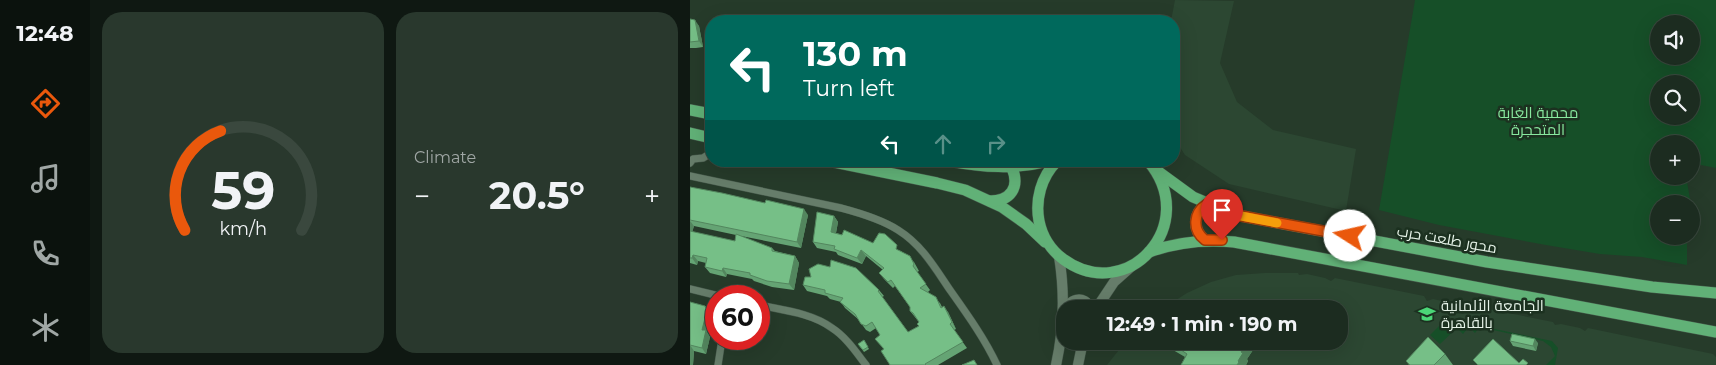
<!DOCTYPE html>
<html lang="en">
<head>
<meta charset="utf-8">
<style>
	body { margin:0; font-family:Montserrat,Cairo,sans-serif; background:#29382d; color:#f1f3f6; height:100vh; display:flex; flex-direction:column; font-size:19px; white-space:nowrap }
	* { box-sizing:border-box; margin:0 }
	p { font-size:16px; color:#a0a7a5 }
	.icon { flex:none; width:28px; height:28px; fill:none; stroke:currentColor; stroke-width:2; stroke-linecap:round; stroke-linejoin:round }
	.map { position:relative; flex:1; overflow:hidden }
	.panel { display:flex; flex-direction:column; gap:12px; padding:12px; background:#0f1812; width:600px }
	.panel>* { flex:none }
	.top-card { position:absolute; left:15px; top:15px; width:475px; height:152px; border-radius:20px; box-shadow:0 5px 20px #0002,0 0 0 1px #3a483e; background:#00695c; color:#fff; overflow:hidden }
	.controls { position:absolute; left:960px; top:15px; display:grid; gap:10px }
	.controls a { display:grid; place-items:center; width:50px; height:50px; border-radius:50%; background:#1c2c20; box-shadow:0 5px 20px #0002,0 0 0 1px #3a483e; font-size:25px }
	.speed { position:absolute; left:15px; top:285px; display:flex; gap:10px; font-size:25px; font-weight:700; text-align:center }
	.speed>* { display:grid; place-content:center; width:65px; height:65px; border-radius:50%; background:#1c2c20; box-shadow:0 5px 20px #0002,0 0 0 1px #3a483e; line-height:1 }
	.speed .limit { border:8px solid #d22; background:#fff; color:#111 }
	.pin { position:absolute; display:grid; place-items:center; width:42px; height:42px; color:#fff; margin:-51px -21px; border-radius:50% 50% 50% 0; rotate:-45deg; box-shadow:0 0 5px #0007 }
	.pin .icon { rotate:45deg }
	.me { position:absolute; width:55px; margin:-28px; rotate:280deg; stroke-linejoin:round; filter:drop-shadow(0 0 4px #0008) }
	.turn { display:flex; align-items:center; gap:18px; height:105px; padding:0 15px; font-size:22px }
	.turn .icon { width:65px; height:65px; stroke-width:2.5 }
	.turn b { display:block; font-size:35px; line-height:42px }
	.lanes { display:flex; align-items:center; height:48px; padding:0 15px; background:#0003; justify-content:center; gap:25px; direction:ltr }
	.lanes .off { opacity:.35 }
	.big { font-size:38px; font-weight:700; line-height:1.1 }
	.panel .tile { flex:1; display:flex; flex-direction:column; justify-content:center; gap:8px; min-width:0; padding:0 18px; border-radius:20px; background:#29382d }
	.panel .dial { align-items:center; gap:0 }
	.dial svg { height:130px; overflow:visible; fill:none; stroke:#3a483e; stroke-width:7; stroke-linecap:round; text-anchor:middle }
	.dial text { fill:#f1f3f6; stroke:none }
	.heat { display:flex; justify-content:space-between; align-items:center; font-size:28px; direction:ltr }
	.panel .tiles { flex:1; display:grid; gap:12px; grid-template-columns:repeat(2,1fr) }
	.trip { position:absolute; left:366px; top:300px; width:292px; height:50px; border-radius:20px; background:#1c2c20; box-shadow:0 5px 20px #0002,0 0 0 1px #3a483e; font-weight:700; line-height:50px; text-align:center }
	main { display:flex; flex:1; min-height:0 }
	.tab-bar { display:flex; flex-direction:column; width:90px; justify-content:space-around; align-items:center; background:#0b120d; color:#a0a7a5 }
	.tab-bar .icon { width:35px; height:35px }
	.tab-bar .active { color:#ea580c }
	.tab-bar b { font-size:22px; color:#f1f3f6 }
	.map>svg:first-child { display:block }
	.built { fill:#2c4732 }
	.green { fill:#164f28; fill-rule:evenodd }
	.lines { fill:none; stroke-linecap:round; stroke-linejoin:round }
	.street-casing { stroke:#45584a; stroke-width:8 }
	.secondary-casing { stroke:#45584a; stroke-width:11 }
	.primary-casing { stroke:#45584a; stroke-width:12 }
	.street { stroke:#667d6a; stroke-width:7 }
	.secondary { stroke:#667d6a; stroke-width:10 }
	.primary { stroke:#61b177; stroke-width:11 }
	.wall { fill:#65a474; fill-rule:evenodd }
	.shaded-wall { fill:#53865e }
	.building { fill:#76bf87; stroke:#53865e }
	.route-casing { stroke:#983908; stroke-width:12 }
	.route { stroke:#ea580c; stroke-width:9 }
	.slow { stroke:#f59e0b; stroke-width:9 }
	.labels { text-anchor:middle; dominant-baseline:central; stroke-width:5; stroke-linejoin:round; paint-order:stroke }
	.park-label { font-size:15px; fill:#88e99f; stroke:#1c3120 }
	.street-label { font-size:15px; fill:#e6f3e8; stroke:#1c3120 }
	.poi-label { font-size:15px; fill:#e6f3e8; stroke:#1c3120; text-anchor:start }
</style>
</head>
<body>
<main>
<nav class="tab-bar">
<b>12:48</b>
<svg class="icon active" aria-label="directions" viewBox="0 0 24 24"><path d="M12 3l9 9-9 9-9-9zM9 14v-3h6M13 9l2 2-2 2"/></svg>
<svg class="icon" aria-label="music" viewBox="0 0 24 24"><path d="M9 18V5l10-2v13"/><circle cx="6" cy="18" r="3"/><circle cx="16" cy="16" r="3"/></svg>
<svg class="icon" aria-label="phone" viewBox="0 0 24 24"><path d="M5 4h4l2 5-3 2q2 4 5 5l2-3 5 2v4C11 20 4 13 5 4z"/></svg>
<svg class="icon" aria-label="climate" viewBox="0 0 24 24"><path d="M12 3v18M4 7l16 10M4 17L20 7"/></svg>
</nav>
<section class="panel">
<div class="tiles">
<div class="tile dial"><svg viewBox="0 0 100 80">
<path d="M14 69A42 42 0 1 1 86 69"/>
<path d="M14 69A42 42 0 0 1 36 8" stroke="#ea580c"/>
<text x="50" y="56" font-size="32" font-weight="700">59</text>
<text x="50" y="72" font-size="11">km/h</text>
</svg></div>
<div class="tile"><p>Climate</p>
<div class="heat"><a>−</a><b class="big">20.5°</b><a>+</a></div>
</div>
</div>
</section>
<div class="map">
<svg width="1026" height="365" viewBox="0 0 1026 365">
	<rect width="100%" height="100%" fill="#263b2a"/>
	<!-- built -->
	<g class="built">
		<path d="M485 0 544 1 530 63 547 102 583 130 666 149 656 211 539 184 495 155 484 138V21H481Z"/>
		<path d="M575 273H608L609 275 617 274 635 278 641 281 645 278 734 296 737 301 743 299 761 303 763 306 767 307 773 304 863 322 865 325 871 324 890 328 895 331 898 328 1023 354 1026 357V365H417L436 341H650V309H472L497 293 521 282 546 275Z"/>
	</g>
	<!-- green -->
	<g class="green">
		<path d="M725 0H1026V168L1001 163V144H969V176H996L1000 199 999 204H969V236H997V265L952 257 910 254 856 245 749 225 689 210ZM969 24H1001V56H969ZM969 84H1001V116H969Z"/>
		<path d="M761 321H765L791 326 785 333 779 327 773 334 767 328 750 344 740 335 749 326Z"/>
		<path d="M795 327 862 341 868 348 865 365H856L865 356 861 347 853 341 794 328Z"/>
	</g>
	<g class="lines">
		<!-- street casing -->
		<g class="street-casing">
			<g id="street">
				<path d="M0 163 3 159 13 158 21 153"/>
				<path d="M0 176 151 208C170 213 191 219 208 230 232 245 245 268 260 290 277 314 295 339 307 365"/>
				<path d="M0 289 29 296"/>
				<path d="M69 305C92 310 122 313 142 328 156 337 166 352 176 365"/>
				<path d="M28 365 32 339"/>
			</g>
		</g>
		<!-- secondary casing -->
		<g class="secondary-casing">
			<g id="secondary">
				<path d="M406 309 424 282 442 266"/>
				<path d="M374 313C378 299 394 293 401 309"/>
				<path d="M366 365C374 329 375 293 369 256"/>
				<path d="M388 365 393 341"/>
			</g>
		</g>
		<!-- primary casing -->
		<g class="primary-casing">
			<g id="primary">
				<path d="M0 110 21 114"/>
				<path d="M0 133 21 138"/>
				<path d="M139 161 247 183 275 190 312 207 336 224 355 242"/>
				<path d="M259 161C293 167 324 170 359 161"/>
				<path d="M367 161C351 177 345 200 349 221 352 236 361 250 373 259 437 306 512 224 458 161"/>
				<path d="M466 170 503 197 546 215 797 262 962 287 1026 293"/>
				<path d="M300 201C321 201 330 187 322 168"/>
				<path d="M515 240C502 230 503 213 517 204"/>
				<path d="M459 252C487 242 514 239 544 242L1026 332"/>
			</g>
		</g>
		<!-- street -->
		<use href="#street" class="street"/>
		<!-- secondary -->
		<use href="#secondary" class="secondary"/>
		<!-- primary -->
		<use href="#primary" class="primary"/>
	</g>
	<!-- wall -->
	<g class="wall">
		<path d="M0 19 9 26 13 47 6 48H0Z"/>
		<path d="M0 187 118 215 111 248 51 236 82 248 85 251 105 256 109 263 104 290 82 287 64 281 62 279 37 274 36 277 20 273 15 267 16 263 8 261 7 265 0 263ZM4 226 46 235 45 241 2 232Z"/>
		<path d="M144 216 148 222 146 233 211 251 224 262 229 271 227 272 240 290 238 292 250 303 252 307 258 312 266 329 264 330 277 348 248 365H200L193 349 190 335 186 328 180 332 176 330 168 319 155 308 151 302 140 299 137 296 117 291 113 285 189 290 194 296 192 297 218 332 229 326V322L220 311V307L205 286 203 288 194 279 189 273 193 270 176 256 172 264 148 255 146 252 127 248 123 242Z"/>
		<path d="M0 302 15 306 21 316 17 332 20 337 16 354 4 351 3 365H0Z"/>
		<path d="M174 340 179 349 174 352 168 344Z"/>
		<path d="M820 341 848 343 846 351 823 346Z"/>
		<path d="M478 342 563 350 557 359 558 361 556 365H491L495 357 483 350Z"/>
		<path d="M755 354 763 365H719L716 361Z"/>
	</g>
	<!-- shaded-wall -->
	<g class="shaded-wall">
		<path d="M5 20 9 26 13 47 9 41Z"/>
		<path d="M114 209 118 215 111 248 107 242Z"/>
		<path d="M144 216 148 222 145 238 141 232Z"/>
		<path d="M0 221 4 226 1 236 0 235Z"/>
		<path d="M171 250 176 256 172 264 167 258Z"/>
		<path d="M3 255 8 261 7 265 2 258Z"/>
		<path d="M105 256 109 263 104 290 99 284Z"/>
		<path d="M33 268 37 274 36 277 32 271Z"/>
		<path d="M15 306 21 316 17 332 20 337 16 354 12 348V330Z"/>
		<path d="M254 306 258 312 266 329 262 322Z"/>
		<path d="M845 339 848 343 846 351 843 346Z"/>
		<path d="M558 342 563 350 557 359 558 361 556 365H547L551 352Z"/>
		<path d="M0 345 4 351 3 365H0Z"/>
	</g>
	<!-- building -->
	<g class="building">
		<path d="M0 19 5 20 9 41 0 42Z"/>
		<path d="M0 187 32 193 75 203 76 200 114 209 107 242 0 220Z"/>
		<path d="M127 212 144 216 141 232 152 235 154 230 183 243 189 233 195 234 207 245 206 249 220 256 224 264 223 266 236 284 230 288 246 297 251 308 254 306 262 322 260 324 273 342 235 364 236 365H200L191 351 194 349 185 339 190 335 182 322 176 326 171 324 165 314 150 302 153 298 135 293V290L113 285 115 277H121L119 269 128 264 140 267 141 260 166 268 189 290 188 291 218 332 229 326 227 324 229 322 223 313 220 311V307L201 280 198 282 189 273 194 268 171 250 167 258 144 249 145 246 123 242Z"/>
		<path d="M0 231 45 241 46 234 82 248V251L105 256 99 284 77 281 60 275V273L33 268 32 271 15 267 17 258 3 255 2 258H0Z"/>
		<path d="M0 302 15 306 17 310 12 330H16L12 348 0 345Z"/>
		<path d="M822 334 845 339 843 346 820 341Z"/>
		<path d="M738 337 755 354 744 365H720L716 361Z"/>
		<path d="M803 339 829 363 833 359 838 363 836 365H788L783 360Z"/>
		<path d="M174 340 178 347 173 350 168 344Z"/>
		<path d="M478 341H557L558 342 551 352 553 353 548 361 549 362 547 365H491L497 354Z"/>
		<path d="M284 360 287 365H272Z"/>
	</g>
	<g class="lines">
		<!-- route casing -->
		<g class="route-casing">
			<path id="route" d="M532 240H515C502 230 503 213 517 204L546 215 660 236"/>
		</g>
		<!-- route -->
		<use href="#route" class="route"/>
		<!-- slow -->
		<path class="slow" d="M546 215 587 223"/>
	</g>
	<!-- icons -->
	<defs>
		<g id="university-bare" transform="scale(1.35)"><path d="M0-5L7-2L0 1L-7-2ZM-4 1L0 2.5L4 1V4Q0 6-4 4Z" fill="#4bd677" stroke="#1c3120" stroke-width="2.5" paint-order="stroke"/></g>
	</defs>
	<g fill-rule="evenodd">
		<use href="#university-bare" x="737" y="314"/>
	</g>
	<g class="labels">
		<!-- park labels -->
		<g class="park-label">
			<text x="848" y="112">محمية الغابة<tspan x="848" dy="17">المتحجرة</tspan></text>
		</g>
		<!-- street labels -->
		<g class="street-label">
			<text transform="translate(757 239) rotate(10)">محور طلعت حرب</text>
		</g>
		<!-- poi labels -->
		<g class="poi-label">
			<text x="751" y="305">الجامعة الألمانية<tspan x="751" dy="17">بالقاهرة</tspan></text>
		</g>
	</g>
</svg>
<div class="controls">
<a><svg class="icon" aria-label="sound" viewBox="0 0 24 24"><path d="M4 9h4l5-4v14l-5-4H4zM17 9q2 3 0 6"/></svg></a>
<a><svg class="icon" aria-label="search" viewBox="0 0 24 24"><circle cx="10" cy="10" r="6"/><path d="M15 15l6 6"/></svg></a>
<a>+</a>
<a>−</a>
</div>
<div class="speed"><div class="limit">60</div></div>
<div class="pin" style="left:532px;top:240px;background:#d93025"><svg class="icon" aria-label="arrive" viewBox="0 0 24 24"><path d="M6 21V4h12l-3 4 3 4H6"/></svg></div>
<svg class="me" style="left:660px;top:236px" viewBox="-20 -20 40 40"><circle r="19" fill="#fff"/><path d="M0-13L10 11 0 6-10 11z" fill="#ea580c"/></svg>
<div class="trip">12:49 · 1 min · 190 m</div>
<div class="top-card">
<div class="turn"><svg class="icon" aria-label="left" viewBox="0 0 24 24"><path d="M17 20v-9H6M10 6l-5 5 5 5"/></svg><div><b>130 m</b>Turn left</div></div>
<div class="lanes"><svg class="icon" aria-label="left" viewBox="0 0 24 24"><path d="M17 20v-9H6M10 6l-5 5 5 5"/></svg><svg class="icon off" aria-label="ahead" viewBox="0 0 24 24"><path d="M12 20V5M6 11l6-6 6 6"/></svg><svg class="icon off" aria-label="right" viewBox="0 0 24 24"><path d="M7 20v-9h11M14 6l5 5-5 5"/></svg></div>
</div>
</div>
</main>
</body>
</html>
